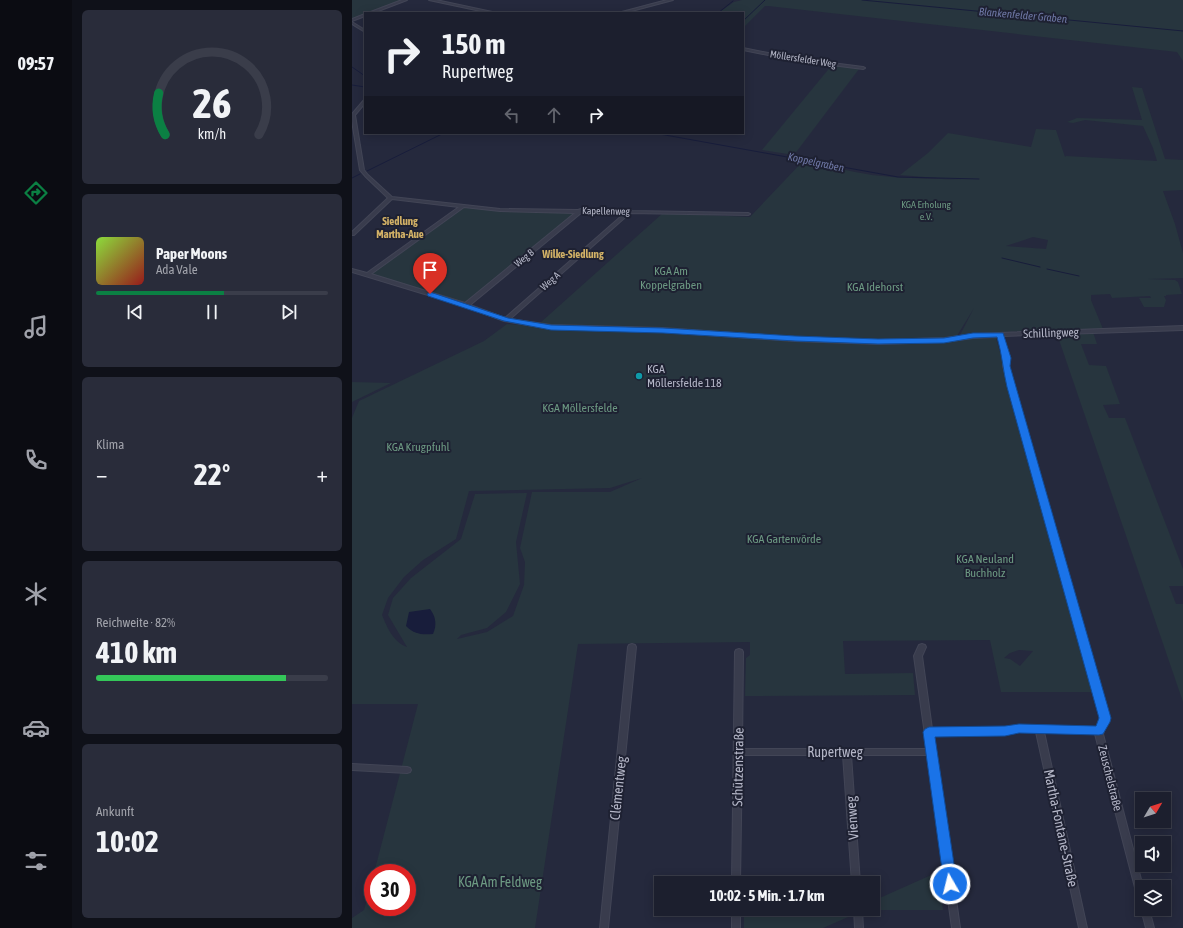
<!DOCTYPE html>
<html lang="de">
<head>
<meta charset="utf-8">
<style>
	body { margin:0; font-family:"Asap Condensed",sans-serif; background:#292c3a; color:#f1f3f6; height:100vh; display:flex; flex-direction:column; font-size:15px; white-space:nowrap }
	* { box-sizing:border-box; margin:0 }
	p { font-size:13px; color:#a0a2aa }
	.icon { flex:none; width:22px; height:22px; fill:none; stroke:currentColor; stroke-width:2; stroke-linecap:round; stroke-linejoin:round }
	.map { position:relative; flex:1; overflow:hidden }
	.side { display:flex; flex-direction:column; gap:10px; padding:10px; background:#0f1119; width:280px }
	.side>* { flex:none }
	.top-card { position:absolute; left:12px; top:12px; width:380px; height:122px; border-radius:0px; box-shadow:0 2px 10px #0003,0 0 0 1px #3a3d4a; background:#1c1f2e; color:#f1f3f6; overflow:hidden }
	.needle { width:26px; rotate:51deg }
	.fabs { position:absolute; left:783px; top:792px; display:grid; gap:8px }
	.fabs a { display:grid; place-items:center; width:36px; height:36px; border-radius:0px; background:#1c1f2e; box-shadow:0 2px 10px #0003,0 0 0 1px #3a3d4a; font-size:20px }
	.speed { position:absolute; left:12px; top:864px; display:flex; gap:8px; font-size:20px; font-weight:700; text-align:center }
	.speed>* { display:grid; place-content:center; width:52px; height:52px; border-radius:50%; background:#1c1f2e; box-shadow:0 2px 10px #0003,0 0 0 1px #3a3d4a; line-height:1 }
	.speed .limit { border:6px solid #d22; background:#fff; color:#111 }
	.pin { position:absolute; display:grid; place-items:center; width:34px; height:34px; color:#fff; margin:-41px -17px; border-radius:50% 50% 50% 0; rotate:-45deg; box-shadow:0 0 4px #0007 }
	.pin .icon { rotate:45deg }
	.me { position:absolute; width:44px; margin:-22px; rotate:352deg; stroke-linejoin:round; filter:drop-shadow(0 0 3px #0008) }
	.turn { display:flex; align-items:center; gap:14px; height:84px; padding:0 12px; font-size:18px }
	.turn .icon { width:52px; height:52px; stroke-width:2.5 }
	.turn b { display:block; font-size:28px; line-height:34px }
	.lanes { display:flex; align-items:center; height:38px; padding:0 12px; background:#0003; justify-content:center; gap:20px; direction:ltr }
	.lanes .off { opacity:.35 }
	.big { font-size:30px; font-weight:700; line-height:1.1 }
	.side .tile { flex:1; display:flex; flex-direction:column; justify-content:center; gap:6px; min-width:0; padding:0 14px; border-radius:6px; background:#292c3a }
	.side .dial { align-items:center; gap:0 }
	.dial svg { height:104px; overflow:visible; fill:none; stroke:#3a3d4a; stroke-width:7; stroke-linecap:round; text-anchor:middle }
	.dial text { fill:#f1f3f6; stroke:none }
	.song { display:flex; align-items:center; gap:12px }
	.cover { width:48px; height:48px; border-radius:6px; background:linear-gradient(135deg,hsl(90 70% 55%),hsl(0 70% 35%)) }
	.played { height:4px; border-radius:2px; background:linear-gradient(90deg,#0b8043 55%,#3a3d4a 55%) }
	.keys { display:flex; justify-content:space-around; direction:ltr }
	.heat { display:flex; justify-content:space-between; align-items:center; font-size:22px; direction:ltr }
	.charge { height:6px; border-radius:3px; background:linear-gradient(90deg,#34c759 82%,#3a3d4a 0) }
	.trip { position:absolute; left:302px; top:876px; width:226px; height:40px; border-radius:0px; background:#1c1f2e; box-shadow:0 2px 10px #0003,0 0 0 1px #3a3d4a; font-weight:700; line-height:40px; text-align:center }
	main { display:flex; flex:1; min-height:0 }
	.menu { display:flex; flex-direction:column; width:72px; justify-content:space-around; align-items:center; background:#0b0c12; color:#a0a2aa }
	.menu .icon { width:28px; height:28px }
	.menu .on { color:#0b8043 }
	.menu b { font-size:18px; color:#f1f3f6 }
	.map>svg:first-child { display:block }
	.green { fill:#27353e; fill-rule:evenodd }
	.water { fill:#181d3b }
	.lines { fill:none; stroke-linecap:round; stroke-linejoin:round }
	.stream { stroke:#181d3b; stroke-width:1 }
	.minor-casing { stroke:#424556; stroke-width:2 }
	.minor { fill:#393c4d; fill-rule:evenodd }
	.route { fill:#1a73e8; stroke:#114b97 }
	.culture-dot { fill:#0f9aa8; stroke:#1e2132; stroke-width:1.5 }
	.labels { text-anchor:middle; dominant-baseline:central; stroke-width:4; stroke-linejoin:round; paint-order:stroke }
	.far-street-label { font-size:10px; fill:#b5b7c8; stroke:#1e2132 }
	.far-park-label { font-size:10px; fill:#6c9982; stroke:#1e2132 }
	.far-water-label { font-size:11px; font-style:italic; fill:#6f78a6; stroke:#1e2132 }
	.far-neighbourhood-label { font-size:11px; font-weight:bold; fill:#d2b166; stroke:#1e2132 }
	.park-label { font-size:12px; fill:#6c9982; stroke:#1e2132 }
	.street-label { font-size:12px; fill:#b5b7c8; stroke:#1e2132 }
	.poi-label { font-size:12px; fill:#b5b7c8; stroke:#1e2132; text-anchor:start }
	.near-street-label { font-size:14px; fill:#b5b7c8; stroke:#1e2132 }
	.near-park-label { font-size:14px; fill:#6c9982; stroke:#1e2132 }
</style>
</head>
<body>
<main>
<nav class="menu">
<b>09:57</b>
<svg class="icon on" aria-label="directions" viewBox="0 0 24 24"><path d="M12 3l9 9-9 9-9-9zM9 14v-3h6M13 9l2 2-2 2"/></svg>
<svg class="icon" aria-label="music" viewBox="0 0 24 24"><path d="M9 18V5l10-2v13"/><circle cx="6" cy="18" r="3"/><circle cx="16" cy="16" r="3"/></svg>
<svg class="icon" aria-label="phone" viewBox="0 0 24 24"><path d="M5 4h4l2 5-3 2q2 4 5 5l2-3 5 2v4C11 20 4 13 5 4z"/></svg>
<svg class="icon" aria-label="climate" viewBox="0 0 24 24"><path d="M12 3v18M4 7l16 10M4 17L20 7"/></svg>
<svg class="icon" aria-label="car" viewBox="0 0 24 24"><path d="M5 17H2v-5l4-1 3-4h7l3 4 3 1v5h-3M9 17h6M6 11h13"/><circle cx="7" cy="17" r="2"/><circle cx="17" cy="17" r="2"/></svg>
<svg class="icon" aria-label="filters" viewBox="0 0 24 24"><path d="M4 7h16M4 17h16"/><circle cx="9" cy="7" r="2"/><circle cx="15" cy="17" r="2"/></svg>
</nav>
<section class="side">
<div class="tile dial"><svg viewBox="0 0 100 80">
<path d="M14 69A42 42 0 1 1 86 69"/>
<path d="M14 69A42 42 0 0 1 9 37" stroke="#0b8043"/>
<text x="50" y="56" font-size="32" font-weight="700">26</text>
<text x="50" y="72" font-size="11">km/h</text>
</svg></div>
<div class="tile">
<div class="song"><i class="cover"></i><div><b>Paper Moons</b><p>Ada Vale</p></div></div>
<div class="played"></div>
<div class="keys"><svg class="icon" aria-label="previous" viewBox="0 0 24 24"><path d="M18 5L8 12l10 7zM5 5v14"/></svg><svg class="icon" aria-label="pause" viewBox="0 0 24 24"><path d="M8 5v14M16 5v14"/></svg><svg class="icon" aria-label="next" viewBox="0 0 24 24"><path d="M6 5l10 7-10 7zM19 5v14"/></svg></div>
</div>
<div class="tile"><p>Klima</p>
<div class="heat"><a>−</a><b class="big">22°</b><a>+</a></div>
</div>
<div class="tile"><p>Reichweite · 82%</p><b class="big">410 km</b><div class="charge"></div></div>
<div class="tile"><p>Ankunft</p><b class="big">10:02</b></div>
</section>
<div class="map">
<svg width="831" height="928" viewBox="0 0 831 928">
	<rect width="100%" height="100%" fill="#25293d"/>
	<!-- green -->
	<g class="green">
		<path d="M0 0H52L17 13H13V15L0 20Z"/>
		<path d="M390 0H831V61L825 52 416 6H413L391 28V13H366L382 2Z"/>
		<path d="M480 65 507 69 442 155 410 150Z"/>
		<path d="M780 87 790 88 813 159 831 160V190L811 191 823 224 831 253V278L796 279 823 280 826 282 830 294 814 295V296H812L814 300 812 307H792L787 298H799L798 296 760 298 758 294 739 295V300L751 329 618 333 608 335 622 308 603 339 644 338 743 692H649L638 640 491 641 493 674 561 673 563 695 393 696 394 658 398 655V642L226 644 183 928H0V918L12 910 21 877V907H55V873H22L66 704H0V418L7 401 132 341 155 324 197 327 188 323 311 213 398 217 452 160C478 165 503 174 530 176 556 179 583 178 610 180L548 175 576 153 596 133 679 147 684 129 704 130 713 157 714 156 805 161 801 148 791 126 733 120 721 123 715 122 725 118 790 120ZM681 237 696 240 694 249 654 246ZM290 478 258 492H180L168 548 173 562 172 585 161 616 135 632 105 639 109 635 135 628 154 612 168 584 164 542 175 493 123 494 109 539 59 578 41 598 36 615 55 647C41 642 35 627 30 615L36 598 52 577 71 560 104 539 117 491 258 488ZM667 650 681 651 668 666 658 659 652 658 658 653Z"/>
		<path d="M113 207 153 211 225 212 113 303 19 274Z"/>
		<path d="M741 332 745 344H729L737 365 754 366 768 404 751 405 757 418H773L831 569V586H817L824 604H831V702L705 334Z"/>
		<path d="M0 382 39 383 0 402Z"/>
		<path d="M586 872 591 910H510V909H521V901Z"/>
		<path d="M502 910 503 914 471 928H392V911Z"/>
	</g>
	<!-- water -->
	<path class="water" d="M78 609C84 617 85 625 81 634 69 635 62 634 54 626L57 612Z"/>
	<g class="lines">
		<!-- stream -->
		<g class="stream">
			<path d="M510 0 831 31"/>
			<path d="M366 13 381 1"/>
			<path d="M391 21 413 0"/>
			<path d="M0 25 2 26"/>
			<path d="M0 67 13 76"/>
			<path d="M0 85 13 87"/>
			<path d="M302 133 546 177 627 179"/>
			<path d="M15 171 92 133"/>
			<path d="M0 178 8 174"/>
			<path d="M650 258 688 267"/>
			<path d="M695 269 727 276"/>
		</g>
		<!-- minor casing -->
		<g class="minor-casing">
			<g id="minor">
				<path d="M50 0H55L21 13H16Z"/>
				<path d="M77 0H84L145 13H138Z"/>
				<path d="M315 0H321L272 13H266Z"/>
				<path d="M13 14V16L0 21V19Z"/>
				<path d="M0 22 13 30V32L0 24Z"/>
				<path d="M391 48 441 58 511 67 513 68 511 69 441 60 391 50Z"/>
				<path d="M12 100H13V103L3 115 12 170 16 175 40 197 148 209 226 210 229 209 231 210 276 211 278 210 280 211 396 213 398 214 396 215 278 213 158 319 199 325 311 328 443 337 527 340 593 338 621 334 831 326V330L651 336 658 358 657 366 757 718 751 734 791 887H790V903L787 902 786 899 743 734 692 732 735 928H727L684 732 667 731 653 734 581 735 608 928H600L576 755H499L508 883H500L491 755H390L388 883H380L383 652 384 650 387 649 390 650 391 652 390 749H575L562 656 567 645 570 644 573 645 574 647 570 656 580 729 653 728 667 725 746 728 749 718 651 366 652 358 646 337 621 338 593 342 527 344 443 341 311 332 199 329 152 321 112 306 0 272V269L15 273 107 207 40 199 2 235H0V232L36 198 14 177 8 170 0 121V114ZM112 207 148 211 223 213 113 303 19 274ZM229 213H273L153 318 118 305Z"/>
				<path d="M280 644 283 645 284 647 256 928H248L276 647 277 645Z"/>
				<path d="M0 764 55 767 58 768 59 770 58 772 55 773 0 770Z"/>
				<path d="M790 906V909H797L802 928H794L789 909Z"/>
				<rect x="380" y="909" width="8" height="19"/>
				<path d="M502 909H510L511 928H503Z"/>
			</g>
		</g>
		<!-- minor -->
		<use href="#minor" class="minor"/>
	</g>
	<!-- route -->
	<path class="route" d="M78 292 156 318 199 325 311 328 443 336 526 339 592 338 621 333H651L659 358 658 366 664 387 759 718 758 722 751 734 747 735 667 733 653 736 583 737 605 884 603 888 598 890 594 888 592 884 571 732 573 729 577 727 653 726 667 724 744 726 747 718 655 387C651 370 650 354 645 337L621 338 592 343 526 344 443 341 311 333 199 330 152 321 76 296 75 294Z"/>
	<!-- markers -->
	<circle class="culture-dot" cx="287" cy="376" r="4"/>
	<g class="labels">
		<!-- far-street labels -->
		<g class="far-street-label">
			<text transform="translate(451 59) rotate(9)">Möllersfelder Weg</text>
			<text transform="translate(254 211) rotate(1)">Kapellenweg</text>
			<text transform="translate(172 258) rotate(-39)">Weg B</text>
			<text transform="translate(198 281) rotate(-41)">Weg A</text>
		</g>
		<!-- far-park labels -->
		<g class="far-park-label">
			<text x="574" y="204">KGA Erholung<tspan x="574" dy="12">e.V.</tspan></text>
		</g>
		<!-- far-water labels -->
		<g class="far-water-label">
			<text transform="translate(671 15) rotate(5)">Blankenfelder Graben</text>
			<text transform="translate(464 162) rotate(12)">Koppelgraben</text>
		</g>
		<!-- far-neighbourhood labels -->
		<g class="far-neighbourhood-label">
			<text x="48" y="221">Siedlung<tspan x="48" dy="13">Martha-Aue</tspan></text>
			<text x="221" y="254">Wilke-Siedlung</text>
		</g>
		<!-- park labels -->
		<g class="park-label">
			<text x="319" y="271">KGA Am<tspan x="319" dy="14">Koppelgraben</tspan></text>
			<text x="523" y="287">KGA Idehorst</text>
			<text x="228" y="408">KGA Möllersfelde</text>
			<text x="66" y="447">KGA Krugpfuhl</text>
			<text x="432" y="539">KGA Gartenvörde</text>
			<text x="633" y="559">KGA Neuland<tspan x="633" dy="14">Buchholz</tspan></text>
		</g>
		<!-- street labels -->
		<g class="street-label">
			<text transform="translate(699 333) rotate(-2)">Schillingweg</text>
			<text transform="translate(758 778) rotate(76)">Zeuschelstraße</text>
		</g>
		<!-- poi labels -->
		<g class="poi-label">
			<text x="295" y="369">KGA<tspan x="295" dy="14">Möllersfelde 118</tspan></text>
		</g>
		<!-- near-street labels -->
		<g class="near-street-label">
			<text x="483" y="752">Rupertweg</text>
			<text transform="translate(386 767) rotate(-89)">Schützenstraße</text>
			<text transform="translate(266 788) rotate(-84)">Clémentweg</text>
			<text transform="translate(500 818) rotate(-94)">Vienweg</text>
			<text transform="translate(709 828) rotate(78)">Martha-Fontane-Straße</text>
		</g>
		<!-- near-park labels -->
		<g class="near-park-label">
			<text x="148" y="882">KGA Am Feldweg</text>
		</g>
	</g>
</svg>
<div class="fabs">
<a><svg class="needle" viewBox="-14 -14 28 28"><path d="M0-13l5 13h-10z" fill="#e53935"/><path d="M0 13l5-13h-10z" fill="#a0a2aa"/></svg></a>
<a><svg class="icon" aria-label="sound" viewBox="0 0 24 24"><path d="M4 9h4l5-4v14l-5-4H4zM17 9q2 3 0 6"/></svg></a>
<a><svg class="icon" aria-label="layers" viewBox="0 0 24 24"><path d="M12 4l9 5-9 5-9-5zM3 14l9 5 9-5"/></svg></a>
</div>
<div class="speed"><div class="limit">30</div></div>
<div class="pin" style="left:78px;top:294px;background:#d93025"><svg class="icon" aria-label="arrive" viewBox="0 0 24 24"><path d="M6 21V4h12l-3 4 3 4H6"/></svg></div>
<svg class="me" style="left:598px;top:884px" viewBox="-20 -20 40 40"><circle r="17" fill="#1a73e8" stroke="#fff" stroke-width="3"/><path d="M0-11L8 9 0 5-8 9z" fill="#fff"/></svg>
<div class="trip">10:02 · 5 Min. · 1.7 km</div>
<div class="top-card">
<div class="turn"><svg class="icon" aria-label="right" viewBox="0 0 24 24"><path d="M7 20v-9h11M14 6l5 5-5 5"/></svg><div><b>150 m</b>Rupertweg</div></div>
<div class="lanes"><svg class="icon off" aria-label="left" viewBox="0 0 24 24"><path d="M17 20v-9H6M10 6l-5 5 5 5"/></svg><svg class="icon off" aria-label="ahead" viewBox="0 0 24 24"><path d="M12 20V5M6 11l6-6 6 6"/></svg><svg class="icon" aria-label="right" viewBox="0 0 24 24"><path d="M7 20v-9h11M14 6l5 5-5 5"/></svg></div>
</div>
</div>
</main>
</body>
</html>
